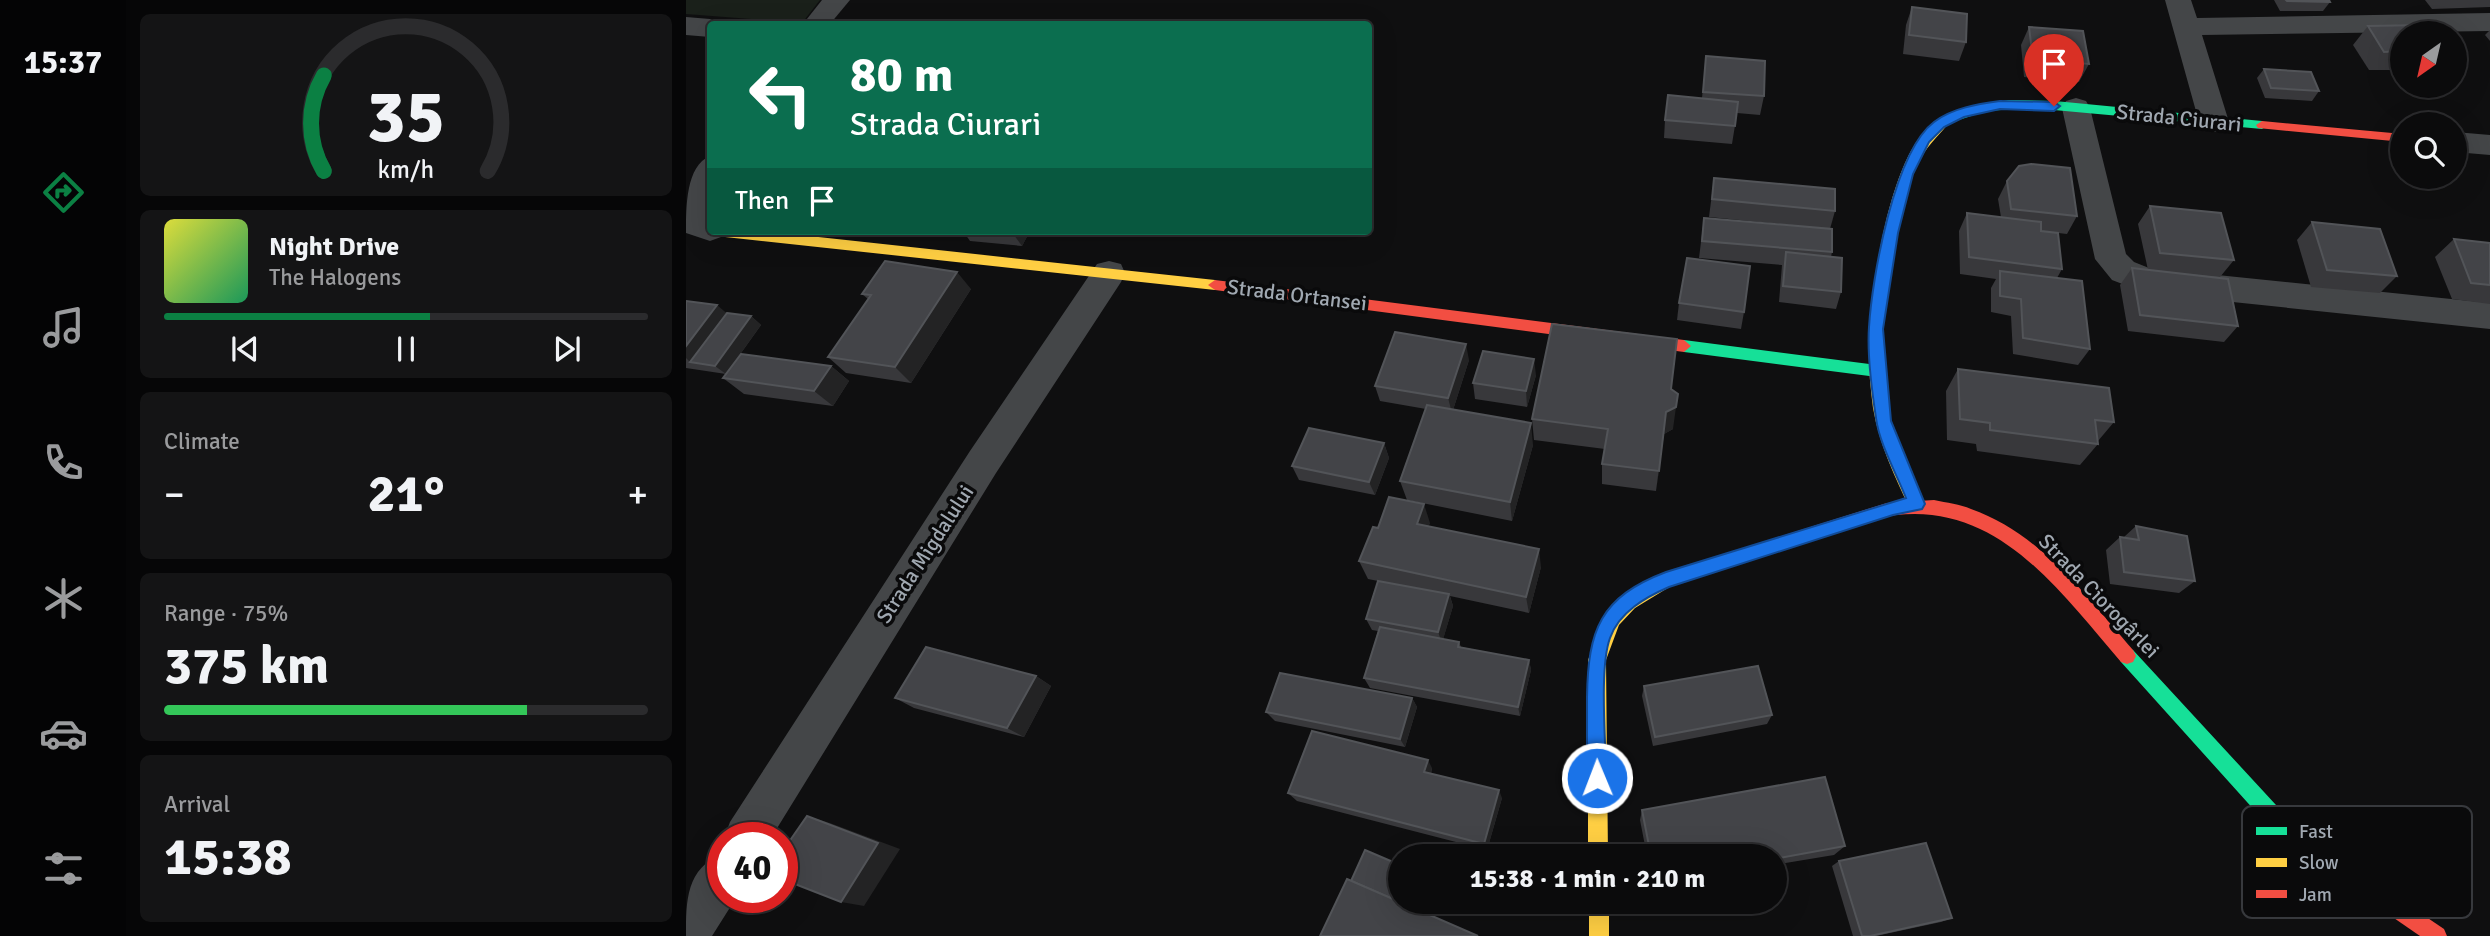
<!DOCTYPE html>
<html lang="en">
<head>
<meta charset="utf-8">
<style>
	body { margin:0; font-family:Signika,sans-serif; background:#141415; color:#f1f3f6; height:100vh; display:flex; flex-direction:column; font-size:26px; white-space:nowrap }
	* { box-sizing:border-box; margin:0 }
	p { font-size:23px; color:#9a9b9d }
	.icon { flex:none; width:38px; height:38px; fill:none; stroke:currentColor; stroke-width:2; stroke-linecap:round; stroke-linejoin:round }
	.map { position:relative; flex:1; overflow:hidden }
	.side { display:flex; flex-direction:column; gap:14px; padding:14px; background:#060607; width:560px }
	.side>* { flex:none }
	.guide { position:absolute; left:21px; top:21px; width:665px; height:214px; border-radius:7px; box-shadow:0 7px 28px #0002,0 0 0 2px #2b2b2d; background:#0b6e4f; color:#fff; overflow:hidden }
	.needle { width:46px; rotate:214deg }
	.buttons { position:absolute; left:1704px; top:21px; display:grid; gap:14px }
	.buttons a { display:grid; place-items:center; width:77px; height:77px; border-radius:50%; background:#0b0b0c; box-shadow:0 7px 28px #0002,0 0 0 2px #2b2b2d; font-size:35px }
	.speed { position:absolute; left:21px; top:822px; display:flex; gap:14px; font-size:35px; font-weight:700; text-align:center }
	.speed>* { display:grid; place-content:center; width:91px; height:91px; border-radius:50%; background:#0b0b0c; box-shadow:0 7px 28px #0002,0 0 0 2px #2b2b2d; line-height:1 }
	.speed .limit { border:10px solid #d22; background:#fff; color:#111 }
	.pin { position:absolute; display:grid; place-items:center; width:60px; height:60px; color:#fff; margin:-72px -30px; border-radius:50% 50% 50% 0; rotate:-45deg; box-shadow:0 0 7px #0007 }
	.pin .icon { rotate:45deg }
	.me { position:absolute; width:77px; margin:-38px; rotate:359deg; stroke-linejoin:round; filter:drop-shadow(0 0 5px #0008) }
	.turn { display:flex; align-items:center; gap:24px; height:147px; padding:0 28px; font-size:32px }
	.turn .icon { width:91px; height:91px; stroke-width:2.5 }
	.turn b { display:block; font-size:49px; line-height:60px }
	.then { display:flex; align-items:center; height:66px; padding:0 28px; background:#0003; gap:14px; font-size:26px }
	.big { font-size:52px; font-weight:700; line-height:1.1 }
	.side .tile { flex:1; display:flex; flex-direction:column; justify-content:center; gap:10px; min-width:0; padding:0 24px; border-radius:10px; background:#141415 }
	.side .dial { align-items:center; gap:0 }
	.dial svg { height:182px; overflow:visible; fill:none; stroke:#2b2b2d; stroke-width:7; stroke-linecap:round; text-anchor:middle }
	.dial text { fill:#f1f3f6; stroke:none }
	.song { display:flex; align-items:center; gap:21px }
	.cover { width:84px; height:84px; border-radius:10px; background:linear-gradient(135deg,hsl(60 70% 55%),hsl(150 70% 35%)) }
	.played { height:7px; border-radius:4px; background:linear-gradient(90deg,#0b8043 55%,#2b2b2d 55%) }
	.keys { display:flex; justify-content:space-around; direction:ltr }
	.heat { display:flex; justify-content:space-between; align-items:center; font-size:38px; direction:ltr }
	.charge { height:10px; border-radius:5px; background:linear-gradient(90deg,#34c759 75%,#2b2b2d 0) }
	.trip { position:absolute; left:702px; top:844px; width:399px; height:70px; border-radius:35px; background:#0b0b0c; box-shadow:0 7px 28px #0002,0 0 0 2px #2b2b2d; font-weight:700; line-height:70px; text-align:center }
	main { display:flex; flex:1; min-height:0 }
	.tab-bar { display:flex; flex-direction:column; width:126px; justify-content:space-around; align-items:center; background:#040405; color:#9a9b9d }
	.tab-bar .icon { width:49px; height:49px }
	.tab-bar .on { color:#0b8043 }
	.tab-bar b { font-size:32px; color:#f1f3f6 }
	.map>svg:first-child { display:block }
	.green { fill:#1a201a }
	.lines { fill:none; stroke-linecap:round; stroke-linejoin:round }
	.street { fill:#444648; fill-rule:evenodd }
	.fast { fill:#16e098; fill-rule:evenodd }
	.slow { fill:#ffcf43; fill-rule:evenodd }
	.jam { fill:#f24e42; fill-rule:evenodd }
	.wall { fill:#38383b }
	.shaded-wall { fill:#232324 }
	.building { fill:#434448; stroke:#525458; stroke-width:2 }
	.route { fill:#1a73e8; stroke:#114b97; stroke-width:2 }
	.labels { text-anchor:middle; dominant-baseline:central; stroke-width:7; stroke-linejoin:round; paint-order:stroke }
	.street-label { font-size:21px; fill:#a0a8b1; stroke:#0a0a0b }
	.key { fill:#0a0a0b; stroke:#37393d; stroke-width:2 }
	.key-label { font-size:19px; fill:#a0a8b1 }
</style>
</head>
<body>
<main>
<nav class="tab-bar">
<b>15:37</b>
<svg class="icon on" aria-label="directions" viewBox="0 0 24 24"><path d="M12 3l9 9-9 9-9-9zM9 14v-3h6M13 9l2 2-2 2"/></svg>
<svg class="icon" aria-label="music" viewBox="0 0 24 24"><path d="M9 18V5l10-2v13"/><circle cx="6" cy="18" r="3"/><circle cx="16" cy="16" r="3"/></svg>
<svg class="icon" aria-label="phone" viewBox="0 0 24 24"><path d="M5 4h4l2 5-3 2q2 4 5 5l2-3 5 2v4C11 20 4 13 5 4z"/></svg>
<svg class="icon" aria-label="climate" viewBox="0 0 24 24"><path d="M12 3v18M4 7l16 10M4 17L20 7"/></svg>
<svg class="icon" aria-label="car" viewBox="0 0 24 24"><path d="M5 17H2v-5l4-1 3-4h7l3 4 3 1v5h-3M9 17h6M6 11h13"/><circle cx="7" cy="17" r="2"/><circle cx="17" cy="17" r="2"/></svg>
<svg class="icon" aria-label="filters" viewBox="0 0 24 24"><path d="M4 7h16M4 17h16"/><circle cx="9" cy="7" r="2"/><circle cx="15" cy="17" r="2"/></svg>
</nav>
<section class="side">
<div class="tile dial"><svg viewBox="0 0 100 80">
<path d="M14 69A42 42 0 1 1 86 69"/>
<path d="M14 69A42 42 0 0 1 14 27" stroke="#0b8043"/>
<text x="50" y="56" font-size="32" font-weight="700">35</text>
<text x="50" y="72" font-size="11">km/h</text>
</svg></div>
<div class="tile">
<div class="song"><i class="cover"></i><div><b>Night Drive</b><p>The Halogens</p></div></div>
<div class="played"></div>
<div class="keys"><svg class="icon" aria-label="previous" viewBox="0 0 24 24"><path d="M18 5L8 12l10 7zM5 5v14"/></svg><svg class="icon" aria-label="pause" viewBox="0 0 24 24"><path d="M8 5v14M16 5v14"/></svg><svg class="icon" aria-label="next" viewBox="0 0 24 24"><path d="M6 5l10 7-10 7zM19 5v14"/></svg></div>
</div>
<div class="tile"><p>Climate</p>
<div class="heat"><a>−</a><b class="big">21°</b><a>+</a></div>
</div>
<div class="tile"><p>Range · 75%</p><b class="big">375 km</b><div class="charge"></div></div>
<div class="tile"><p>Arrival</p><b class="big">15:38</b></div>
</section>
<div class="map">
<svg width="1804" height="936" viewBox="0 0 1804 936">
	<rect width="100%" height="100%" fill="#0f0f10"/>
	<!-- green -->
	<path class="green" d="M0 0H134L116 23 0 14Z"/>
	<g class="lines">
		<!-- street -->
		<g class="street">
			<path d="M136 0H164L144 24H117Z"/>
			<path d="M1479 0H1505L1511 18 1804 13V31L1516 35 1543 122 1538 129 1528 132 1518 129 1513 122Z"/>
			<path d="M0 17 24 19 35 24H24V37L0 35Z"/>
			<path d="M1390 98 1400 101 1404 108 1440 254 1448 262 1463 268 1804 303V329L1460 293 1426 280 1409 259 1376 108 1380 101Z"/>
			<path d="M1769 132 1804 135V155L1769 152Z"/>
			<path d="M24 156V191L20 216 24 217V231H39L35 237 24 241 0 233C0 206 0 166 24 156Z"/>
			<path d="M423 261 435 264 439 273 435 282 310 473 85 838H38L44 822 284 451 411 264Z"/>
			<path d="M37 853V898H50L26 936H0C0 900 0 869 37 853Z"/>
		</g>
		<!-- fast -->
		<g class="fast">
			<path d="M1322 100 1369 101 1576 121 1582 125 1576 129 1346 108 1300 111 1258 125 1252 121 1274 109Z"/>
			<path d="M998 340 1191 365 1198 371 1191 377 998 352 991 346Z"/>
			<path d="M1441 648 1447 650 1602 818 1632 842 1635 849 1632 856 1625 859 1588 832 1435 662 1432 656 1435 650Z"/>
		</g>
		<!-- slow -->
		<g class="slow">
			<path d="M1258 117 1264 121C1255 134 1243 143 1235 158 1199 225 1189 347 1205 420 1211 449 1226 477 1238 504L1236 509 1230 511 1224 509C1209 477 1193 444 1187 408 1184 385 1182 362 1183 339 1185 289 1205 136 1258 117Z"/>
			<path d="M24 229V231H77L529 280 536 285 529 290 30 236 25 235 23 231Z"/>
			<path d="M1083 540 1089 542 1091 547 1089 552 985 586 949 608 933 625 920 660 922 856H902V660L920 614 937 596 974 575Z"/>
			<rect x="903" y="901" width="20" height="35"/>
		</g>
		<!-- jam -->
		<g class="jam">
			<path d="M1576 121 1717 134V142L1572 128 1570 125Z"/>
			<path d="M529 280 998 340 1005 346 998 352 529 290 522 285Z"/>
			<path d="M1248 500C1261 503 1274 504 1285 509 1354 533 1401 597 1447 650L1450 656 1447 662 1441 664 1435 662C1375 593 1314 503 1210 515 1196 517 1183 523 1169 527 1141 537 1112 545 1083 554L1077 552 1075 547 1077 542 1083 540 1201 503Z"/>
			<path d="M1625 839 1758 929 1761 936H1734L1618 856 1615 849 1618 842Z"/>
		</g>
	</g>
	<!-- wall -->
	<g class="wall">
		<path d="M1588 0H1643L1644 2 1637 11H1594Z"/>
		<path d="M1739 0H1804V7L1746 9Z"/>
		<path d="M1226 7 1280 42 1273 61 1217 54 1220 25Z"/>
		<path d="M1682 26 1717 33V70H1683L1667 45Z"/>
		<path d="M1343 27 1403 64 1393 82 1338 77 1335 45Z"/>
		<path d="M1804 30V41L1799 35Z"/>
		<path d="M1020 56 1078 96 1074 115 1051 113 1046 144 978 138 979 120 1016 98Z"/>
		<path d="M1578 69 1633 91 1626 101 1579 98 1571 78Z"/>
		<path d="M1028 178 1149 211 1144 229 1023 217Z"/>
		<path d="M1321 181 1391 216 1381 234 1355 231 1376 269 1371 278 1404 349 1392 365 1327 354 1325 316 1305 312V288L1310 279 1274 274 1273 231 1281 213 1315 217 1312 199Z"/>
		<path d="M1464 206 1548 260 1534 277 1480 272 1552 326 1538 342 1442 331 1434 285 1446 268 1462 270 1452 224Z"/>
		<path d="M1018 218 1146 252 1145 257 1155 292 1150 309 1093 302 1096 265 1013 258Z"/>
		<path d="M1626 222 1711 276 1694 293 1625 287 1611 240Z"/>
		<path d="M277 231H344L336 246 284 241Z"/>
		<path d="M1768 239 1804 243V304L1766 299 1749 257Z"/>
		<path d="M285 289 225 383 160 373 142 357 182 299 176 294Z"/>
		<path d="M0 301 41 313 65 316 75 325 40 374 0 368Z"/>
		<path d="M993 303 1058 312 1055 329 991 320Z"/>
		<path d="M783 360 767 410 847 445 826 521 721 500 714 481 740 409 694 401 689 386Z"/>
		<path d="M145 366 163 381 147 406 58 394 37 378Z"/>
		<path d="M1272 369 1428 422 1412 441V444L1394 465 1291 451 1290 444 1261 440 1260 391Z"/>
		<path d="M850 375 841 407 789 399 787 383Z"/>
		<path d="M985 389 987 429 978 434 970 491 916 484V464L919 449 848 440 846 419Z"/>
		<path d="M698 443 703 458 689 495 613 480 606 466Z"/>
		<path d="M744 523 742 526 855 567 843 613 764 596 767 606 757 639 773 642 775 647 843 660 845 670 834 716 684 688 678 678 692 631 686 630 680 619 692 581 682 579 673 561 692 528Z"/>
		<path d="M1450 526 1509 581 1493 593 1424 584 1420 550 1434 537H1438Z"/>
		<path d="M350 676 365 686 338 737 228 708 209 698Z"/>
		<path d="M958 686 1086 715 1081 724 967 746 956 696Z"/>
		<path d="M726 698 731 707 719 747 589 721 580 712Z"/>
		<path d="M746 768 745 774 816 798 801 850 611 801 602 793Z"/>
		<path d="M956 810 1159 846 1148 855 1088 865V856H961L954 820Z"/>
		<path d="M1153 861 1266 918 1255 922 1190 936H1167L1146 866Z"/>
	</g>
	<!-- shaded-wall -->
	<g class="shaded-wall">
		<path d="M325 231H344L336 246Z"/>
		<path d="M271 272 285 289 225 383 209 367Z"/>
		<path d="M31 305 51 322 4 362 0 358V346Z"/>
		<path d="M65 316 75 325 40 374 29 366Z"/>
		<path d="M780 344 783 360 766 413 762 398Z"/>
		<path d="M848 359 850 375 841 407 840 391Z"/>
		<path d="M145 366 163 381 147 406 128 391Z"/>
		<path d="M990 407 987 429 978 434 970 491 980 412Z"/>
		<path d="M845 423 847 445 826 521 824 502Z"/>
		<path d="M698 443 703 458 689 495 683 482Z"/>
		<path d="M738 504 744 523 737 543 731 524Z"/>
		<path d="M853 549 855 567 843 613 840 597Z"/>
		<path d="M763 594 767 606 756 643 752 632Z"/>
		<path d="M843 660 845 670 834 716 832 707Z"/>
		<path d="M350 676 365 686 338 737 321 728Z"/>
		<path d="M726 698 731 707 719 747 714 739Z"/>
		<path d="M742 760 746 768 743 780 738 772Z"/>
		<path d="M813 790 816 798 801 850 798 844Z"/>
		<path d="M121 816 144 823 214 849 178 906 155 902Z"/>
	</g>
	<!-- building -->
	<g class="building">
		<path d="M1600 0H1643L1644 2 1601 1Z"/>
		<path d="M1226 7 1281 14 1280 42 1223 35Z"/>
		<path d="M1738 25 1744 33H1717V51L1698 52 1682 26Z"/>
		<path d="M1343 27 1397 31 1403 64 1347 59Z"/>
		<path d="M1020 56 1079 61 1078 96 1017 92Z"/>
		<path d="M1578 69 1625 72 1633 91 1585 88Z"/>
		<path d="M982 95 1052 102 1049 126 979 120Z"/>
		<path d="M1345 164 1384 168 1391 216 1325 209 1321 181 1333 166Z"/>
		<path d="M1028 178 1149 189V211L1026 199Z"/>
		<path d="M1464 206 1535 213 1548 260 1474 253Z"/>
		<path d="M1281 213 1355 222V231L1372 233 1376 269 1283 257Z"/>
		<path d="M1018 218 1146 229V252L1016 241Z"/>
		<path d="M1626 222 1694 229 1711 276 1641 270Z"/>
		<path d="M1768 239 1804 243V285L1785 283Z"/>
		<path d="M1100 252 1156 258 1155 292 1097 286Z"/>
		<path d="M1001 258 1064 266 1058 312 993 303Z"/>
		<path d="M199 261 271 272 209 367 142 357 185 295 176 294Z"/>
		<path d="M1446 268 1542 279 1552 326 1454 315Z"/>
		<path d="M1314 271 1396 281 1404 349 1337 338 1335 299 1314 296Z"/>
		<path d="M0 301 31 305 0 346Z"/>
		<path d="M41 313 65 316 29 366 4 362Z"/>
		<path d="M866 324 991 339 985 389 992 394 990 407 980 412 973 471 916 464 922 429 846 419Z"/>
		<path d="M709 332 780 344 762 398 689 386Z"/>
		<path d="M797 351 848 359 840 391 787 383Z"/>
		<path d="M55 354 145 366 128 391 37 378Z"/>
		<path d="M1272 369 1423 388 1428 422 1409 420 1412 444 1304 430V423L1274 419Z"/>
		<path d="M741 405 845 423 824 502 714 481Z"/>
		<path d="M623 428 698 443 683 482 606 466Z"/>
		<path d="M703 497 738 504 731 524 853 549 840 597 673 561 687 527 692 528Z"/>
		<path d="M1450 526 1501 536 1509 581 1438 572 1434 537 1453 540Z"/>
		<path d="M692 581 763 594 752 632 680 619Z"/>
		<path d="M694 627 773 642 772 647 843 660 832 707 678 678Z"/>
		<path d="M240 647 350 676 321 728 209 698Z"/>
		<path d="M1072 666 1086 715 969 737 958 686Z"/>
		<path d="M594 673 726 698 714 739 580 712Z"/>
		<path d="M626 731 742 760 738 772 813 790 798 844 602 793Z"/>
		<path d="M1139 777 1159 846 1088 859V856H965L956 810Z"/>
		<path d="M121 816 192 843 155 902 96 879V852Z"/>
		<path d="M1240 843 1266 918 1184 936H1176L1153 861Z"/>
		<path d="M679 850 714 865V901H719L718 904 665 881Z"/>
		<path d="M661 879 792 936H634Z"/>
	</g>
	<!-- route -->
	<path class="route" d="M1314 101 1368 102 1374 106 1368 111 1314 109 1278 117 1258 127 1243 142 1227 174 1212 233 1197 329 1205 421 1239 504 1236 509 1207 515 983 587C960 597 933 612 924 638 913 668 920 743 920 778L917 784 911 787 904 784 901 778C901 751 901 724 901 697 902 630 914 597 980 572L1220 498C1211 475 1193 443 1190 418 1186 392 1181 354 1183 327 1186 278 1208 152 1248 122 1266 108 1292 104 1314 101Z"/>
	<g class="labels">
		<!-- street labels -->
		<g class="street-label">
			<text transform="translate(1493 118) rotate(6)">Strada Ciurari</text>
			<text transform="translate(611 295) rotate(7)">Strada Ortansei</text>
			<text transform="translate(239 554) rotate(-57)">Strada Migdalului</text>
			<text transform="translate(1413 596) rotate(46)">Strada Ciorogârlei</text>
		</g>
	</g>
	<!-- legend -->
	<rect x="1556" y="806" width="230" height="112" rx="10" class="key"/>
	<rect x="1570" y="827" width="31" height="8" fill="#16e098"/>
	<rect x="1570" y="858" width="31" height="9" fill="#ffcf43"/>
	<rect x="1570" y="890" width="31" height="8" fill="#f24e42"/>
	<g class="key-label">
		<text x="1613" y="838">Fast</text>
		<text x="1613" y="869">Slow</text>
		<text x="1613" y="901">Jam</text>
	</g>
</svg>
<div class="buttons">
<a><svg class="needle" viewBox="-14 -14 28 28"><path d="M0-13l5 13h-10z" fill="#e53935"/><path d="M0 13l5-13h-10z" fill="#9a9b9d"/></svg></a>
<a><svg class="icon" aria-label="search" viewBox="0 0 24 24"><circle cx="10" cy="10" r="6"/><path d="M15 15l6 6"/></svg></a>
</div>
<div class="speed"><div class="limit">40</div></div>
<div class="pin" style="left:1368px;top:106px;background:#d93025"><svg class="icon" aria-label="arrive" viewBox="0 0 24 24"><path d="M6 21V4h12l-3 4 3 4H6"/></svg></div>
<svg class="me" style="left:911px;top:778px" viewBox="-20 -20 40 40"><circle r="17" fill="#1a73e8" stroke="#fff" stroke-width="3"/><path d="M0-11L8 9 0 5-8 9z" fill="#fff"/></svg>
<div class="trip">15:38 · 1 min · 210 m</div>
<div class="guide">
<div class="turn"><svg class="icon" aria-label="left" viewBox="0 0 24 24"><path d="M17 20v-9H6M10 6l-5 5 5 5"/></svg><div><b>80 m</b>Strada Ciurari</div></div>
<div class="then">Then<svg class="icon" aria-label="arrive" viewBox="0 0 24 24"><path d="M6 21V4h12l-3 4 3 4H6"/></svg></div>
</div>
</div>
</main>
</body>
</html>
